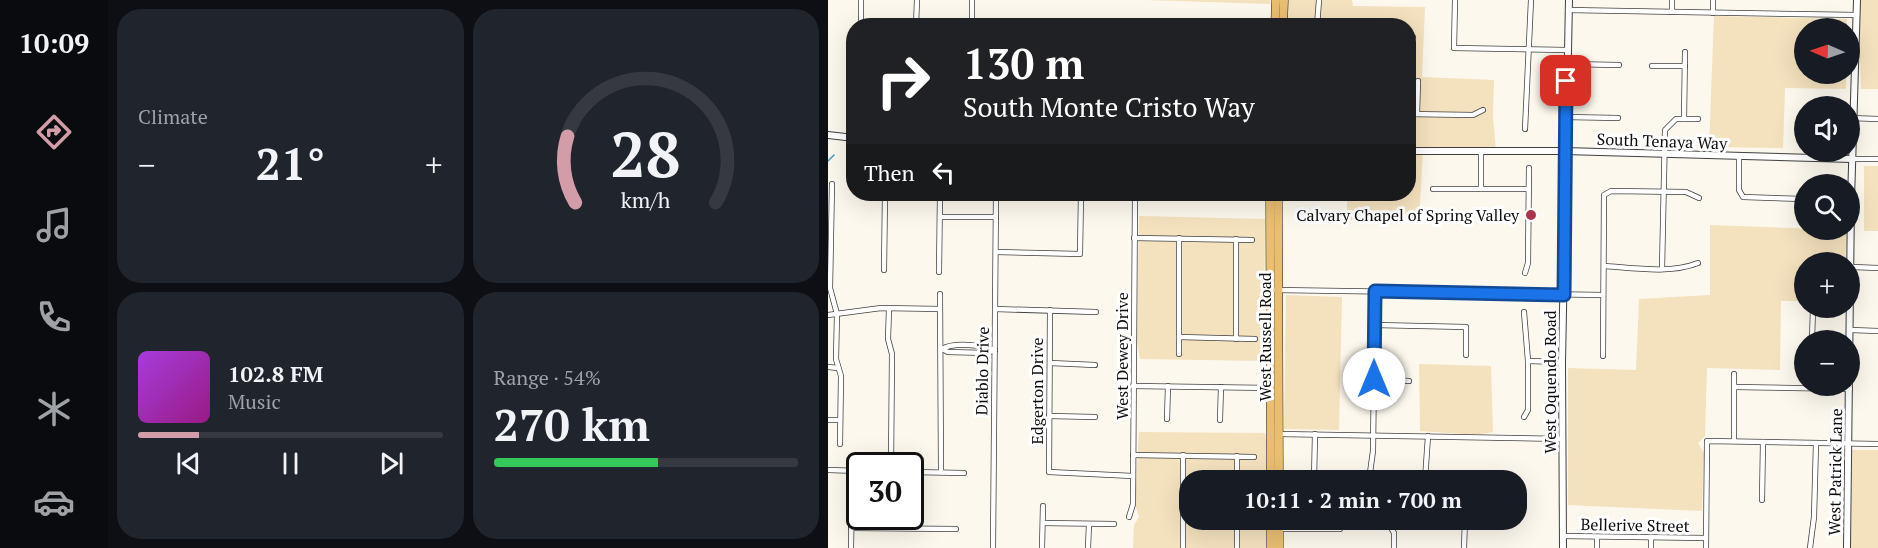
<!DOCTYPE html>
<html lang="en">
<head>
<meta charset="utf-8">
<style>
	body { margin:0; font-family:"PT Serif",serif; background:#20242c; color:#f1f3f6; height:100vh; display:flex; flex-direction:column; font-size:22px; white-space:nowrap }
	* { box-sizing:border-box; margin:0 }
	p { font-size:20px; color:#9ea1a6 }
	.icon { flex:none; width:33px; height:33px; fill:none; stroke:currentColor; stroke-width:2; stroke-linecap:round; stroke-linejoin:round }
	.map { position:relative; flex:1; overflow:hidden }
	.sheet { display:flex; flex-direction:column; gap:9px; padding:9px; background:#0d0f14; width:720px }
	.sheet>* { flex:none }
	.banner { position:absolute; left:18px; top:18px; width:570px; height:183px; border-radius:24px; box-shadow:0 6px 24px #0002; background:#202124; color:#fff; overflow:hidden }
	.needle { width:39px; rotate:272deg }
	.tools { position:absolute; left:966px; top:18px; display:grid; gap:12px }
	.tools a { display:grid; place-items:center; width:66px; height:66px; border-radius:50%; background:#171b24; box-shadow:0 6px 24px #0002; font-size:30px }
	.speed { position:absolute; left:18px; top:452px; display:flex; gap:12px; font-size:30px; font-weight:700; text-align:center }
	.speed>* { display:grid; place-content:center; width:78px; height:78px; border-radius:50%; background:#171b24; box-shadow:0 6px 24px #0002; line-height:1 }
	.speed .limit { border:3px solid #111; border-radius:9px; background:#fff; color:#111 }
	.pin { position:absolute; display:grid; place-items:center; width:51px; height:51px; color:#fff; margin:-26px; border-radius:12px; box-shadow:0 3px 9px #0006 }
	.me { position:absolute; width:66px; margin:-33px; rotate:0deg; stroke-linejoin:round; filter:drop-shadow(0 0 4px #0008) }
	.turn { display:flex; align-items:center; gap:21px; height:126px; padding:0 18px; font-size:27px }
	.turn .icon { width:78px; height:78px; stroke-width:2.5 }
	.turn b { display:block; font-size:42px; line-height:51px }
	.then { display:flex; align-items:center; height:57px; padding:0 18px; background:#0003; gap:12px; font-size:22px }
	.big { font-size:45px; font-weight:700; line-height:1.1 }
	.sheet .tile { flex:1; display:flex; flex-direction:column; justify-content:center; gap:9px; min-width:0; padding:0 21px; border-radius:24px; background:#20242c }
	.sheet .dial { align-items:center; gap:0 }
	.dial svg { height:156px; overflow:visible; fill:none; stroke:#363941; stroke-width:7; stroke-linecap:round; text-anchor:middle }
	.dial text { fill:#f1f3f6; stroke:none }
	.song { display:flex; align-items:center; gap:18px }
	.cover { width:72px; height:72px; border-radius:9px; background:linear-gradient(135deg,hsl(280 70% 55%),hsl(310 70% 35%)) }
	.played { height:6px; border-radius:3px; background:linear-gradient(90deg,#d29da8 20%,#363941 20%) }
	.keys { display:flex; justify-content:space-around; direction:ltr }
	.heat { display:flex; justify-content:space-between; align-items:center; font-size:33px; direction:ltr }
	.charge { height:9px; border-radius:4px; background:linear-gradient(90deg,#34c759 54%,#363941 0) }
	.sheet .tiles { flex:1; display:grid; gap:9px; grid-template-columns:repeat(2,1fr) }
	.trip { position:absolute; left:351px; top:470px; width:348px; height:60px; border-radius:24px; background:#171b24; box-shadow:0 6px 24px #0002; font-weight:700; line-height:60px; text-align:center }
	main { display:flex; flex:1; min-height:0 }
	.tabs { display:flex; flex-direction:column; width:108px; justify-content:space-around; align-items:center; background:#090b0e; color:#9ea1a6 }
	.tabs .icon { width:42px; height:42px }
	.tabs .selected { color:#d29da8 }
	.tabs b { font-size:27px; color:#f1f3f6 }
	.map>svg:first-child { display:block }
	.sand { fill:#f4e1be }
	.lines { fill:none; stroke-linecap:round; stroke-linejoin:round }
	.stream { stroke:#469cbe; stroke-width:1.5 }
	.minor-casing { stroke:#3f3f3f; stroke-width:6 }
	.tertiary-casing { stroke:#3f3f3f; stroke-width:8 }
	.primary-casing { stroke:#1d1d1d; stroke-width:9 }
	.minor { stroke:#fff; stroke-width:4.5 }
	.tertiary { stroke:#fff; stroke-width:6 }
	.primary { stroke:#e9be71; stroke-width:8 }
	.route-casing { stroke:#114b97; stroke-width:15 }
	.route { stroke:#1a73e8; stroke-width:10 }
	.poi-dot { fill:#ac3448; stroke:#fff; stroke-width:2 }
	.labels { text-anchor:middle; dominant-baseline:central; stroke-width:6; stroke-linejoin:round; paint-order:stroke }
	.street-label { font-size:16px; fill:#0c0c0c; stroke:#fff }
	.poi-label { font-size:16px; fill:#0c0c0c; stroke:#fff; text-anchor:end }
</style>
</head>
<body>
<main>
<nav class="tabs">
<b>10:09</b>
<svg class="icon selected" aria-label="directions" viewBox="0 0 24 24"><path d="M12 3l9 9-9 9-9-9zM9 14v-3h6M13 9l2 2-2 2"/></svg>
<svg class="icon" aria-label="music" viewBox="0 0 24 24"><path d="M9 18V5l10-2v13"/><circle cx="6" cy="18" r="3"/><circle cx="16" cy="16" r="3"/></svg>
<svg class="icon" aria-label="phone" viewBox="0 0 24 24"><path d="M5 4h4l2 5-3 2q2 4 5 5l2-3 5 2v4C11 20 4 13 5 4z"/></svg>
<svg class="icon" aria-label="climate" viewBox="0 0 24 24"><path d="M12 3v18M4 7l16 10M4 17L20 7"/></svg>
<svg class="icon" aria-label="car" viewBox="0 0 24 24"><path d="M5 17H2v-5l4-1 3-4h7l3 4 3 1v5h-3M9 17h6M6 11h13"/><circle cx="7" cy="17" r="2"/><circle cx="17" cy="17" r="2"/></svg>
</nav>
<section class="sheet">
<div class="tiles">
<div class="tile"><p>Climate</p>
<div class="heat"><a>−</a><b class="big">21°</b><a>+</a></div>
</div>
<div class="tile dial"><svg viewBox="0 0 100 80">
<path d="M14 69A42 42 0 1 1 86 69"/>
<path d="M14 69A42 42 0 0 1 10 35" stroke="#d29da8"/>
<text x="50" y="56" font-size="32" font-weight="700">28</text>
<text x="50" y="72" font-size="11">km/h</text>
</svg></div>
<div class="tile">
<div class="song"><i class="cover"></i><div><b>102.8 FM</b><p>Music</p></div></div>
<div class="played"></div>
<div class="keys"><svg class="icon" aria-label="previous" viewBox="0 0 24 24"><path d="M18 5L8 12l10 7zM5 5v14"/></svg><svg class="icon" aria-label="pause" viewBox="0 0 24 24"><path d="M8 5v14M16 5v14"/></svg><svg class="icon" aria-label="next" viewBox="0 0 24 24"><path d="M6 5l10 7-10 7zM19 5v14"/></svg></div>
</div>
<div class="tile"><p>Range · 54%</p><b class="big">270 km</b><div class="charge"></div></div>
</div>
</section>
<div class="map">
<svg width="1050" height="548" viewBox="0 0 1050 548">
	<rect width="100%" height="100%" fill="#fdf8ed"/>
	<!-- sand -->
	<g class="sand">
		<path d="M317 0H442V4Z"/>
		<path d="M456 0H524L525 6 597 7 594 77 666 80 665 116 668 152 595 151 591 221 519 220V194H580V26H455Z"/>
		<path d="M1030 0H1050V89H1033Z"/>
		<path d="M886 16 1019 19V28H976V74H1018V89L957 88 955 148 881 147Z"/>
		<rect x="1036" y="166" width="14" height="65"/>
		<path d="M311 216 437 219 436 361 312 359 309 342Z"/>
		<path d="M882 225 1019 230 1017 262H976V301H953L952 370 879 368 877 436 870 443 876 453 874 511 740 505V368L808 370 811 299 882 295Z"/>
		<path d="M458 295 514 297 511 430 456 429Z"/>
		<path d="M591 364 663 366 665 432 649 435 592 431Z"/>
		<path d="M311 432 437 433 441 453V480H362V519H441L440 548H305L306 525 311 517 307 504Z"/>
		<path d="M1024 450H1050V548H1023Z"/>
	</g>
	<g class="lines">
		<!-- stream -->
		<path class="stream" d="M0 161 6 155"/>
		<!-- minor casing -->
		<g class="minor-casing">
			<g id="minor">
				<path d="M627 0 626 48 739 50"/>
				<path d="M740 10 1029 15"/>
				<path d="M844 12V0"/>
				<path d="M885 13V0"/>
				<path d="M33 26V0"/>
				<path d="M88 26 89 0"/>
				<path d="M144 26V0"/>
				<path d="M489 26 491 0"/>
				<path d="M580 34 585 37"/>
				<path d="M739 64 791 65"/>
				<path d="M824 66H857"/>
				<path d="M580 114 645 115 655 110"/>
				<path d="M589 114 590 81"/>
				<path d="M737 117 790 118"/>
				<path d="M1022 118 1050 119"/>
				<path d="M856 119 857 52"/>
				<path d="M697 129 703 0"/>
				<path d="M911 157V190L915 197 976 199"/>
				<path d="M1024 159H1050"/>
				<path d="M4 184 2 288 9 314 8 359 13 376 12 444"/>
				<path d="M605 189H700"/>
				<path d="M653 189V151"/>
				<path d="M112 217H168"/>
				<path d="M306 238 424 240"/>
				<path d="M168 252 252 254 253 194"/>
				<path d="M776 266C806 268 842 274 870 263"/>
				<path d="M1024 267 1050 268"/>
				<path d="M834 269 837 130 848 119H870"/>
				<path d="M56 270 57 194"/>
				<path d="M111 272 112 194"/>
				<path d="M697 273 700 263 701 168"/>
				<path d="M448 290 775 295"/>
				<path d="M112 294 113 472"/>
				<path d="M61 309 60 339 64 354 63 465"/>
				<path d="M167 309 268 312"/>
				<path d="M222 310 221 472 305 476"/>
				<path d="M0 315 53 308 112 309"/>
				<path d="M547 325 638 327V355"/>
				<path d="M1023 330 1050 331"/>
				<path d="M351 337 427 339"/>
				<path d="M408 339V239"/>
				<path d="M984 340 985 308"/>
				<path d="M114 349C126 342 154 345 167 350"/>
				<path d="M114 349 120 352 159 353 167 350"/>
				<path d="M351 354V238"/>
				<path d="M775 356 776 195 783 191 858 192 871 198"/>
				<path d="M700 361 734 362"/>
				<path d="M222 363 267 365"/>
				<path d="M0 367 10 368"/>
				<path d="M546 379 581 381"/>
				<path d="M305 386 443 388"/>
				<path d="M907 387 1022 389"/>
				<path d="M221 416 267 417"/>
				<path d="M696 417 700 410V361L696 312"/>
				<path d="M339 419 340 386"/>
				<path d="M0 420H12"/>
				<path d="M392 420 393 387"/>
				<path d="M451 434 735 439"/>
				<path d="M906 441V374"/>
				<path d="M305 455 426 457"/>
				<path d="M355 455V548"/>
				<path d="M409 456V480"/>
				<path d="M0 470 32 471"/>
				<path d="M82 472 136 473"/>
				<path d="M486 480 487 434"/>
				<path d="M541 480 545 451 547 291"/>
				<path d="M597 480 600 436"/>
				<path d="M24 488 21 486 24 473"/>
				<path d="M934 500 935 442"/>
				<path d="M301 517 305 504 307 194"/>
				<path d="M409 519V548"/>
				<path d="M215 523 286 524"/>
				<path d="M561 524 566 533V548"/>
				<path d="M23 528 128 529"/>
				<path d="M451 529H512"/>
				<path d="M735 536 878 538"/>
				<path d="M23 548 24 488 26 481 24 476"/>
				<path d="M165 548 168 194"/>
				<path d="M214 548 215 506"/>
				<path d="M260 548 261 524"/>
				<path d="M636 548 637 519"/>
				<path d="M769 548V537"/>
				<path d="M823 548V537"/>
				<path d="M878 548 879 441 1050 444"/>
				<path d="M982 548 986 517 988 443"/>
			</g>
		</g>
		<!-- tertiary casing -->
		<g class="tertiary-casing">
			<g id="tertiary">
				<path d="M0 135 26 138"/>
				<path d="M580 151H736L1024 159"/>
				<path d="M735 548 734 362 741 0"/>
				<path d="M1019 548 1023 200 1029 0"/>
			</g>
		</g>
		<!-- primary casing -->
		<g class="primary-casing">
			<g id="primary">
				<path d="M447 26 448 0"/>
				<path d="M455 26 456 0"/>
				<path d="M442 194 443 480"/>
				<path d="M450 194 451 480"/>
				<path d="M443 519V548"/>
				<path d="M451 519V548"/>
			</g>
		</g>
		<!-- minor -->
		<use href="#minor" class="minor"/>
		<!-- tertiary -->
		<use href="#tertiary" class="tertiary"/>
		<!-- primary -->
		<use href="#primary" class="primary"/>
	</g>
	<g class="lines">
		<!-- route casing -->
		<g class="route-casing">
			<path id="route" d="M546 379 547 291 736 295 738 81"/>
		</g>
		<!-- route -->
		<use href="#route" class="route"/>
	</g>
	<!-- markers -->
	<circle class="poi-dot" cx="703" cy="215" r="6"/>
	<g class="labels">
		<!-- street labels -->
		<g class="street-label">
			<text transform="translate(834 141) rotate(2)">South Tenaya Way</text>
			<text transform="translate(437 337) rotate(-90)">West Russell Road</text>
			<text transform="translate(294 356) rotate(-90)">West Dewey Drive</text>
			<text transform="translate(154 371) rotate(-89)">Diablo Drive</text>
			<text transform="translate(722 382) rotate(-90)">West Oquendo Road</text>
			<text transform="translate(209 391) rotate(-90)">Edgerton Drive</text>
			<text transform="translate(1007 472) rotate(-89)">West Patrick Lane</text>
			<text transform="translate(807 525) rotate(1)">Bellerive Street</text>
		</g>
		<!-- poi labels -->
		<g class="poi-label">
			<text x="691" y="215">Calvary Chapel of Spring Valley</text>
		</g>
	</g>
</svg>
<div class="tools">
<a><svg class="needle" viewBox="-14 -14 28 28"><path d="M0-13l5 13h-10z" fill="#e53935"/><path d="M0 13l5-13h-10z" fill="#9ea1a6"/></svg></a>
<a><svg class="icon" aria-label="sound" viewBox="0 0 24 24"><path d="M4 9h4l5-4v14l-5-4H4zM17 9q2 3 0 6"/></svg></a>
<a><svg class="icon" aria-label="search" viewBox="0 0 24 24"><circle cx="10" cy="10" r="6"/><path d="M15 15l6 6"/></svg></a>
<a>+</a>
<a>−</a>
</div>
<div class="speed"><div class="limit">30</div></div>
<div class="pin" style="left:738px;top:81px;background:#d93025"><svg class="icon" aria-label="arrive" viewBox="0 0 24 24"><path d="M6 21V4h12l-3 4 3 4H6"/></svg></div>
<svg class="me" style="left:546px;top:379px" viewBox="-20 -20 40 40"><circle r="19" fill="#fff"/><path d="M0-13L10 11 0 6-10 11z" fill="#1a73e8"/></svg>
<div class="trip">10:11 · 2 min · 700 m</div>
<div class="banner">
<div class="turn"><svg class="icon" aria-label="right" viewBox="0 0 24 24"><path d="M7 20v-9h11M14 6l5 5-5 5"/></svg><div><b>130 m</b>South Monte Cristo Way</div></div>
<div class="then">Then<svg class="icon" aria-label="left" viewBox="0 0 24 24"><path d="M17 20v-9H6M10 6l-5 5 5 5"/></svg></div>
</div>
</div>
</main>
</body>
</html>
